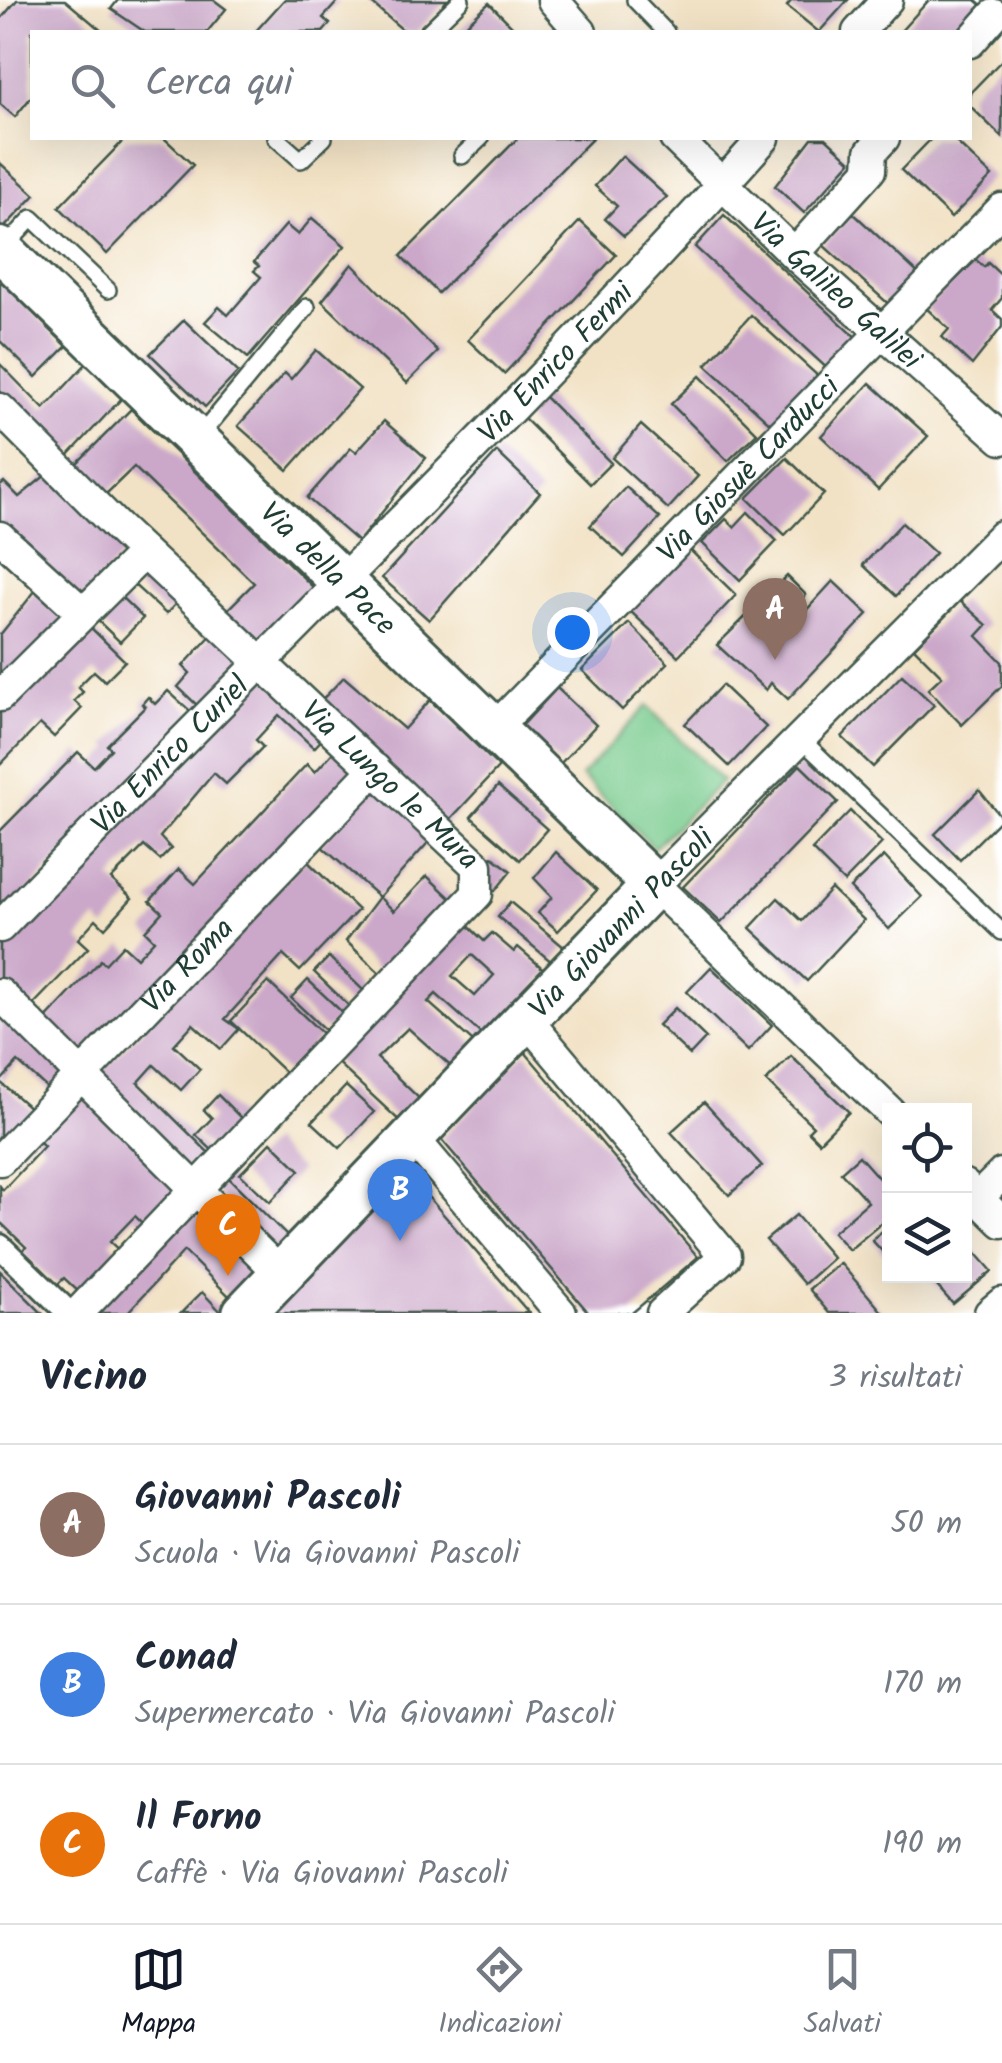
<!DOCTYPE html>
<html lang="it">
<head>
<meta charset="utf-8">
<style>
  body { margin:0; font-family:Kalam,sans-serif; background:#f2f2f3; color:#1f2937 }
  .controls { position:absolute; right:30px; bottom:30px; display:grid; overflow:hidden; border-radius:0px; box-shadow:0 10px 40px #0002 }
  .controls button { width:90px; height:90px; display:grid; place-items:center; padding:0; border:0; border-bottom:2px solid #e0e1e3; background:#fff; color:#1f2937; font:50px sans-serif }
  .you { position:absolute; left:572px; top:632px; width:35px; height:35px; margin:-25px; border:8px solid #fff; border-radius:50%; background:#1a73e8; box-shadow:0 0 0 15px #1a73e833 }
  .badge { display:grid; place-items:center; width:65px; height:65px; border-radius:50%; background:#111827; color:#fff; font-size:32px; font-weight:700 }
  .pin { position:absolute; translate:-50% -82px; filter:drop-shadow(0 2px 5px #0008) }
  .pin::after { content:''; position:absolute; top:52px; width:35px; height:30px; background:inherit; clip-path:polygon(0 0,100% 0,50% 100%) }
  .list { margin:0; padding:0; list-style:none }
  h2 { display:flex; justify-content:space-between; align-items:center; height:130px; margin:0; padding:0 40px; font-size:42px }
  h2 small { font-size:32px; font-weight:400; color:#747a83 }
  .list li { display:grid; grid-template-columns:65px 1fr auto; gap:30px; align-items:center; box-sizing:border-box; height:160px; padding:0 40px; border-top:2px solid #e0e1e3 }
  .list b { display:block; font-size:38px; white-space:nowrap }
  .list p { margin:0; font-size:32px; white-space:nowrap; color:#747a83 }
  .list em { font-size:32px; font-style:normal; color:#747a83 }
  .icon { flex:none; width:55px; height:55px; fill:none; stroke:currentColor; stroke-width:2; stroke-linecap:round; stroke-linejoin:round }
  .map { position:relative; flex:none; width:1002px; height:1313px; overflow:hidden }
  .search { position:absolute; background:#fff; box-shadow:0 10px 40px #0002; left:30px; right:30px; top:30px; height:110px; display:flex; align-items:center; gap:25px; box-sizing:border-box; padding:0 35px; border-radius:0px; color:#747a83; font-size:38px }
  .sheet { height:610px; background:#fff }
  nav { display:flex; justify-content:space-around; align-items:center; box-sizing:border-box; height:140px; border-top:2px solid #e0e1e3; background:#fff; font-size:28px; color:#747a83 }
  nav a { display:grid; justify-items:center; gap:5px }
  nav .on { color:#111827 }
  .map>svg:first-child { display:block }
  .green { fill:#78cb8d; stroke:#4c8460; stroke-width:2.5 }
  .building { fill:#cba7c9; fill-rule:evenodd }
  .lines { fill:none; stroke-linecap:round; stroke-linejoin:round }
  .service-casing { stroke:#3f564a; stroke-width:20 }
  .pedestrian-casing { stroke:#3f564a; stroke-width:28 }
  .minor-casing { stroke:#3f564a; stroke-width:35 }
  .secondary-casing { stroke:#3f564a; stroke-width:48 }
  .service { stroke:#fff; stroke-width:15 }
  .pedestrian { stroke:#fff; stroke-width:22 }
  .minor { stroke:#fff; stroke-width:30 }
  .secondary { stroke:#fff; stroke-width:42 }
  .labels { text-anchor:middle; stroke-width:8; stroke-linejoin:round; paint-order:stroke }
  .street-label { font-size:30px; fill:#1f3d34; stroke:#fff }
</style>
</head>
<body>
<div class="map">
<svg width="1002" height="1313" viewBox="0 0 1002 1313">
  <rect width="100%" height="100%" fill="#fff"/>
  <filter id="ink" filterUnits="userSpaceOnUse"><feTurbulence type="fractalNoise" baseFrequency=".01" numOctaves="2"/><feDisplacementMap in="SourceGraphic" scale="20" xChannelSelector="R" yChannelSelector="G"/><feConvolveMatrix kernelMatrix="1 2 1 2 8 2 1 2 1" color-interpolation-filters="sRGB"/></filter>
  <filter id="wash" filterUnits="userSpaceOnUse"><feTurbulence type="fractalNoise" baseFrequency=".0048" numOctaves="4" result="noise"/><feDisplacementMap in="SourceGraphic" scale="40" xChannelSelector="R" yChannelSelector="G"/><feGaussianBlur stdDeviation="2.25" result="paint"/><feColorMatrix in="noise" values="0 0 0 0 0 0 0 0 0 0 0 0 0 0 0 0 0 1.4 0 .05"/><feComposite in="paint" operator="in"/></filter>
  <g filter="url(#wash)">
    <rect width="100%" height="100%" fill="#f2e2c5"/>
    <polygon class="green" points="647,706 722,781 654,848 581,776"/>
    <g id="blocks">
      <g class="building">
        <polygon points="17,0 65,0 103,32 32,32 32,96 15,117 0,104 0,20"/>
        <polygon points="118,0 214,0 226,9 207,32 145,32 111,9"/>
        <polygon points="284,0 339,0 323,18 330,24 323,32 255,32"/>
        <polygon points="368,0 448,0 416,32 405,32"/>
        <polygon points="792,0 848,0 819,32 787,6"/>
        <polygon points="929,0 976,0 985,8 964,32 900,32"/>
        <polygon points="489,3 518,32 458,32"/>
        <polygon points="1002,60 1002,137 970,106 970,93"/>
        <polygon points="126,138 164,138 193,165 107,254 59,207"/>
        <polygon points="518,138 593,138 438,293 401,256"/>
        <polygon points="812,138 826,138 851,161 804,213 775,186"/>
        <polygon points="932,138 952,138 992,176 951,218 901,170"/>
        <polygon points="622,156 667,197 624,236 605,219 617,206 595,186"/>
        <polygon points="0,163 35,195 0,232"/>
        <polygon points="853,213 922,277 893,308 823,245"/>
        <polygon points="724,215 860,341 831,372 695,247"/>
        <polygon points="312,218 345,246 248,358 205,322 219,307 228,315 261,277 254,271 259,266 254,262 286,225 298,235"/>
        <polygon points="580,221 616,255 504,374 468,340"/>
        <polygon points="976,260 984,267 988,263 1002,276 1002,298 992,310 1002,319 1002,327 972,365 942,337 949,329 926,308"/>
        <polygon points="352,264 438,352 407,383 322,301"/>
        <polygon points="0,280 67,346 36,377 0,341"/>
        <polygon points="751,315 819,377 774,427 706,365"/>
        <polygon points="184,320 238,372 205,407 150,354"/>
        <polygon points="316,350 360,389 288,470 238,426 285,373 291,379"/>
        <polygon points="0,364 44,409 86,364 122,398 65,459 0,392"/>
        <polygon points="700,376 757,433 728,461 671,404"/>
        <polygon points="870,383 928,436 878,490 821,436"/>
        <polygon points="543,395 611,463 590,484 522,416"/>
        <polygon points="131,409 317,591 258,651 222,615 254,583 134,467 103,497 73,467"/>
        <polygon points="384,421 426,458 358,542 307,498 351,448 356,452"/>
        <polygon points="641,425 698,476 668,509 612,458"/>
        <polygon points="497,452 540,493 429,620 382,578"/>
        <polygon points="787,458 824,494 785,535 747,498"/>
        <polygon points="52,470 131,546 82,600 0,523 0,485 4,482 19,497"/>
        <polygon points="626,487 660,518 624,557 590,526"/>
        <polygon points="748,512 777,541 740,580 702,543 726,519 734,527"/>
        <polygon points="902,523 935,553 896,596 863,565"/>
        <polygon points="689,549 736,595 678,656 630,611"/>
        <polygon points="147,565 181,598 166,614 131,582"/>
        <polygon points="787,576 806,595 783,620 791,627 833,581 868,614 788,699 771,683 766,690 717,645"/>
        <polygon points="43,581 74,612 0,686 0,635"/>
        <polygon points="118,594 143,618 120,642 95,618"/>
        <polygon points="960,601 987,625 977,636 1002,662 1002,686 962,725 928,689 942,676 914,648"/>
        <polygon points="84,621 125,661 105,681 94,671 78,687 83,692 74,701 82,708 54,737 40,724 0,765 0,708"/>
        <polygon points="629,623 668,663 622,710 582,670"/>
        <polygon points="217,629 251,660 203,711 178,687 190,673 183,666"/>
        <polygon points="258,669 326,735 314,748 279,715 256,740 263,747 226,784 214,773 160,837 171,849 160,860 144,846 111,879 132,898 105,928 96,919 78,939 88,948 28,1010 0,982 0,935"/>
        <polygon points="902,675 934,705 873,767 842,737"/>
        <polygon points="344,677 404,729 430,700 499,767 444,826 316,706"/>
        <polygon points="722,685 766,727 729,766 685,724"/>
        <polygon points="557,688 596,725 560,764 521,727"/>
        <polygon points="168,691 197,717 0,920 0,831 78,752 94,767 111,749 107,745 145,707 142,704 148,697 155,704"/>
        <polygon points="338,747 362,770 84,1065 41,1024 101,960 105,964 123,945 137,958 154,940 145,931 162,912 150,901 179,869 195,884 307,764 315,772"/>
        <polygon points="800,765 838,802 721,923 683,887"/>
        <polygon points="375,784 434,836 379,897 320,845"/>
        <polygon points="498,786 547,829 520,860 471,817"/>
        <polygon points="979,790 1002,818 960,860 935,834"/>
        <polygon points="850,811 882,843 844,882 812,850"/>
        <polygon points="556,852 597,890 558,931 538,913 552,897 534,878"/>
        <polygon points="884,856 922,897 889,929 850,888"/>
        <polygon points="493,857 511,871 495,891 484,882 486,865"/>
        <polygon points="305,859 358,910 300,971 283,955 225,1019 239,1029 221,1049 193,1024 174,1045 200,1069 181,1090 154,1065 138,1083 213,1157 192,1178 93,1081"/>
        <polygon points="427,876 458,905 385,978 346,941 379,897 394,911"/>
        <polygon points="831,889 864,920 807,981 750,928 778,898 802,921"/>
        <polygon points="510,902 565,948 553,963 498,917"/>
        <path d="M 460,918 L 484,941 L 492,933 L 514,952 L 518,947 L 548,973 L 489,1041 L 436,994 L 428,1002 L 479,1047 L 457,1072 L 408,1028 L 377,1058 L 425,1104 L 405,1126 L 331,1057 ZM 472,955 L 494,975 L 475,996 L 452,976 Z"/>
        <polygon points="329,957 364,991 349,1006 314,972"/>
        <polygon points="711,967 772,1025 748,1051 687,992"/>
        <polygon points="308,980 343,1013 326,1031 291,998"/>
        <polygon points="268,982 323,1034 286,1073 231,1021"/>
        <path d="M 0,994 L 182,1187 L 145,1226 L 135,1216 L 110,1242 L 122,1253 L 82,1295 L 64,1278 L 57,1285 L 22,1252 L 26,1247 L 0,1222 L 0,1186 L 3,1190 L 44,1146 L 34,1136 L 0,1171 ZM 18,1062 L 65,1104 L 47,1123 L 0,1082 Z"/>
        <polygon points="675,1008 706,1038 690,1055 658,1025"/>
        <polygon points="525,1052 698,1257 632,1313 589,1313 441,1139"/>
        <polygon points="791,1056 849,1112 819,1142 808,1131 813,1126 766,1081"/>
        <polygon points="346,1086 374,1112 340,1148 312,1122"/>
        <polygon points="218,1095 244,1121 214,1152 196,1135 212,1118 204,1110"/>
        <polygon points="704,1102 762,1166 729,1195 671,1132"/>
        <polygon points="271,1142 300,1170 270,1202 240,1174"/>
        <polygon points="859,1156 890,1191 890,1216 849,1250 833,1232 868,1202 841,1172"/>
        <polygon points="404,1169 529,1313 266,1313"/>
        <polygon points="223,1172 294,1243 281,1257 210,1186"/>
        <polygon points="193,1206 264,1274 237,1304 184,1251 127,1313 94,1313"/>
        <polygon points="796,1215 833,1258 804,1284 766,1240"/>
        <polygon points="890,1224 890,1260 872,1240"/>
        <polygon points="964,1239 992,1271 953,1304 928,1276 964,1276"/>
        <polygon points="840,1263 867,1294 883,1313 829,1313 809,1289"/>
        <polygon points="0,1271 42,1313 0,1313"/>
        <polygon points="202,1292 222,1313 181,1313"/>
      </g>
    </g>
  </g>
  <g filter="url(#ink)">
    <use href="#blocks" fill-opacity="0" stroke="#3f564a" stroke-width="2.5"/>
    <g class="lines">
      <defs>
        <g id="service">
          <polyline points="635,0 666,32"/>
          <polyline points="428,32 461,0"/>
          <polyline points="276,138 301,160 324,138"/>
          <polyline points="462,156 481,138"/>
          <polyline points="4,248 32,218 108,290"/>
          <polyline points="199,437 307,307"/>
          <polyline points="802,740 1002,932"/>
        </g>
        <polyline id="pedestrian" points="0,1246 69,1313"/>
        <g id="minor">
          <polyline points="553,0 581,32"/>
          <polyline points="858,32 887,0"/>
          <polyline points="970,42 994,15"/>
          <path id="s1" d="M 675,138 L 794,254 L 1002,439"/>
          <polyline points="794,254 870,170 871,152 884,138"/>
          <path id="s2" d="M 0,409 L 119,529 L 477,866 L 477,894 L 78,1313"/>
          <polyline points="0,537 81,611"/>
          <polyline points="0,696 144,553"/>
          <path id="s3" d="M 495,728 L 1002,209"/>
          <path id="s4" d="M 0,927 C 255,664 520,411 764,138"/>
          <polyline points="0,994 281,1274"/>
          <polyline points="527,1020 725,1256 662,1313"/>
          <polyline points="890,1112 654,885 1002,536"/>
          <polyline points="413,1138 561,1313"/>
          <path id="s5" d="M 0,1160 L 375,769"/>
          <polyline points="964,1185 1002,1222"/>
          <polyline points="978,1198 1002,1174"/>
          <polyline points="990,1313 1002,1303"/>
        </g>
        <g id="secondary">
          <path id="s6" d="M 0,249 L 654,885 L 244,1313"/>
        </g>
      </defs>
      <use href="#service" class="service-casing"/>
      <use href="#pedestrian" class="pedestrian-casing"/>
      <use href="#minor" class="minor-casing"/>
      <use href="#secondary" class="secondary-casing"/>
      <use href="#service" class="service"/>
      <use href="#pedestrian" class="pedestrian"/>
      <use href="#minor" class="minor"/>
      <use href="#secondary" class="secondary"/>
    </g>
  </g>
  <g class="labels">
    <g class="street-label">
      <text dy="10" stroke="none"><textPath href="#s1" startOffset="222">Via Galileo Galilei</textPath></text>
      <text dy="10" stroke="none"><textPath href="#s4" startOffset="792">Via Enrico Fermi</textPath></text>
      <text dy="10" stroke="none"><textPath href="#s3" startOffset="362">Via Giosuè Carducci</textPath></text>
      <text dy="10" stroke="none"><textPath href="#s6" startOffset="458">Via della Pace</textPath></text>
      <text dy="10" stroke="none"><textPath href="#s4" startOffset="242">Via Enrico Curiel</textPath></text>
      <text dy="10" stroke="none"><textPath href="#s2" startOffset="542">Via Lungo le Mura</textPath></text>
      <text transform="translate(621 923) rotate(-46)" y="10">Via Giovanni Pascoli</text>
      <text dy="10" stroke="none"><textPath href="#s5" startOffset="270">Via Roma</textPath></text>
    </g>
  </g>
</svg>
<div class="controls">
<button><svg class="icon" aria-label="locate" viewBox="0 0 24 24"><circle cx="12" cy="12" r="6"/><path d="M12 2v4M12 18v4M2 12h4M18 12h4"/></svg></button>
<button><svg class="icon" aria-label="layers" viewBox="0 0 24 24"><path d="M12 4l9 5-9 5-9-5zM3 14l9 5 9-5"/></svg></button>
</div>
<div class="you"></div>
<div class="pin badge" style="left:775px;top:660px;background:#8d6e63">A</div>
<div class="pin badge" style="left:400px;top:1241px;background:#3f7fe0">B</div>
<div class="pin badge" style="left:228px;top:1276px;background:#e8710a">C</div>
<div class="search"><svg class="icon" aria-label="search" viewBox="0 0 24 24"><circle cx="10" cy="10" r="6"/><path d="M15 15l6 6"/></svg>Cerca qui</div>
</div>
<section class="sheet">
<h2>Vicino<small>3 risultati</small></h2>
<ul class="list">
<li><span class="badge" style="background:#8d6e63">A</span><div><b>Giovanni Pascoli</b><p>Scuola · Via Giovanni Pascoli</p></div><em>50 m</em></li>
<li><span class="badge" style="background:#3f7fe0">B</span><div><b>Conad</b><p>Supermercato · Via Giovanni Pascoli</p></div><em>170 m</em></li>
<li><span class="badge" style="background:#e8710a">C</span><div><b>Il Forno</b><p>Caffè · Via Giovanni Pascoli</p></div><em>190 m</em></li>
</ul>
</section>
<nav>
<a class="on"><svg class="icon" aria-label="map" viewBox="0 0 24 24"><path d="M3 6l6-2 6 2 6-2v14l-6 2-6-2-6 2zM9 4v14M15 6v14"/></svg>Mappa</a>
<a><svg class="icon" aria-label="directions" viewBox="0 0 24 24"><path d="M12 3l9 9-9 9-9-9zM9 14v-3h6M13 9l2 2-2 2"/></svg>Indicazioni</a>
<a><svg class="icon" aria-label="saved" viewBox="0 0 24 24"><path d="M7 4h10v16l-5-4-5 4z"/></svg>Salvati</a>
</nav>
</body>
</html>
